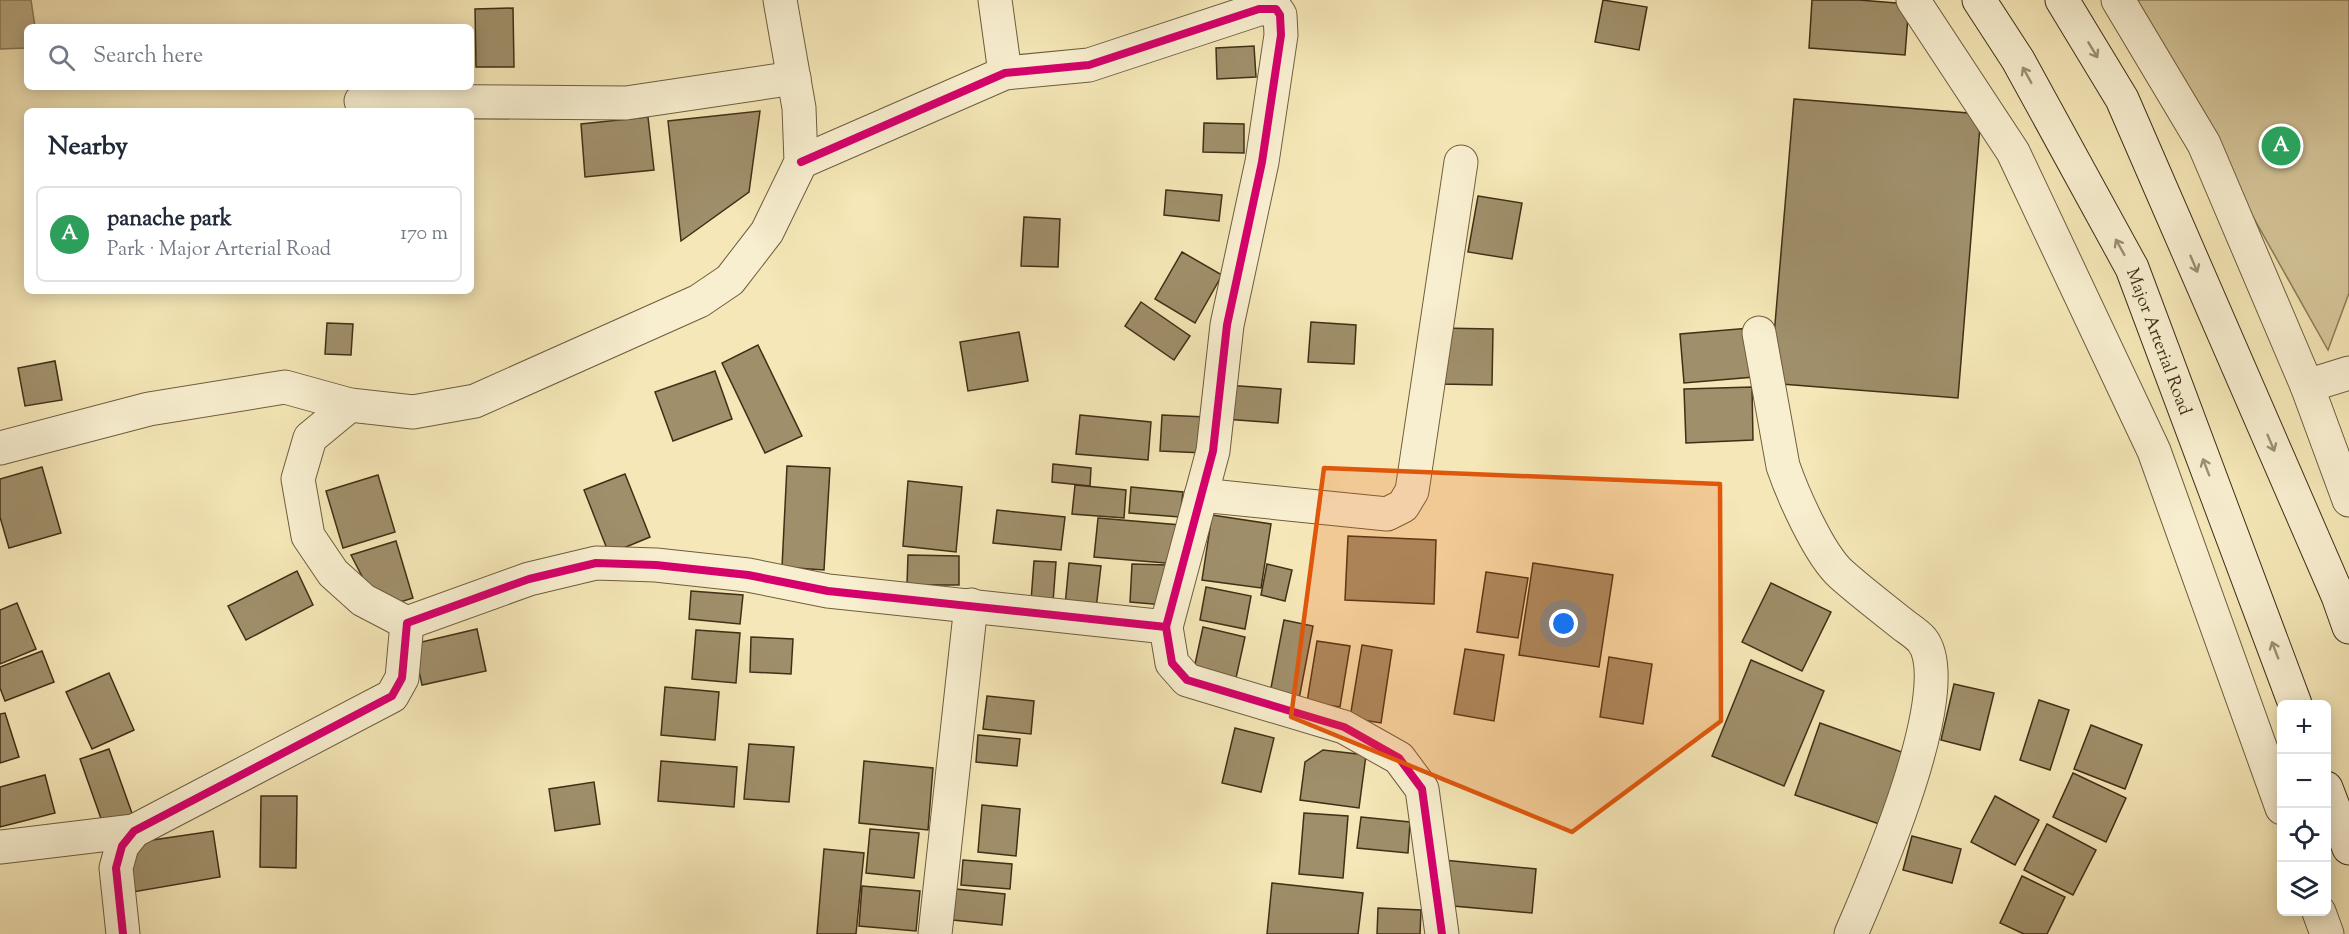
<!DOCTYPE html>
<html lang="en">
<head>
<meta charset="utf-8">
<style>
  body { margin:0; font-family:"Sorts Mill Goudy",serif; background:#f2f2f3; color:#1f2937 }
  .controls { position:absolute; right:18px; bottom:18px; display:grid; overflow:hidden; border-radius:9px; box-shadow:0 3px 15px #0003 }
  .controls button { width:54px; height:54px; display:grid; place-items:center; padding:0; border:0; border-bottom:2px solid #e0e1e3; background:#fff; color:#1f2937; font:30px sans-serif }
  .you { position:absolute; left:1564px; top:624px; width:21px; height:21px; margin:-15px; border:4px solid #fff; border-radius:50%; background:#1a73e8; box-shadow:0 0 0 9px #1a73e833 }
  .badge { display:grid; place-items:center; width:39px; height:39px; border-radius:50%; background:#8f2418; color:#fff; font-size:20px; font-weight:700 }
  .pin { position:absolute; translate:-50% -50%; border:3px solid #fff; box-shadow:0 2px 6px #0006 }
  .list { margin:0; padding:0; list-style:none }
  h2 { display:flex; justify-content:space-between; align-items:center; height:78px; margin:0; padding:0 24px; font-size:26px }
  h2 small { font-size:20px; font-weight:400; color:#747a83 }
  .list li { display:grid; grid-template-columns:39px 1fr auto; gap:18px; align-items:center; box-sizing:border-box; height:96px; margin:0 12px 12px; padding:0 12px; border:2px solid #e0e1e3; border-radius:9px }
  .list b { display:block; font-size:22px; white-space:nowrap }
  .list p { margin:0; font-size:20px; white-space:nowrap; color:#747a83 }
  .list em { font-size:20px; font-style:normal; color:#747a83 }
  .icon { flex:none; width:33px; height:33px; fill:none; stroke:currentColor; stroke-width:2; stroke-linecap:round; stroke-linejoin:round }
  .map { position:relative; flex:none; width:2349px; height:934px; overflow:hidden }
  .search { position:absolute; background:#fff; box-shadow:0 3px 15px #0003; left:24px; top:24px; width:450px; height:66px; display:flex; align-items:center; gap:15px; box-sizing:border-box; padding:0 21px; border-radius:9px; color:#747a83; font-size:22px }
  .panel { position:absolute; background:#fff; box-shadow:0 3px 15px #0003; left:24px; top:108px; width:450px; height:186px; border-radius:9px }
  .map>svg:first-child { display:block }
  .green { fill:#d6c89c; stroke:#8c7c59; stroke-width:1.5 }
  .water { fill:#b8a880; stroke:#887856; stroke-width:1.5 }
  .building { fill:#9f8f6a; stroke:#412f16; stroke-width:1.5 }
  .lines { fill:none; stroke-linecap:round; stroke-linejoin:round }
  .street-casing { stroke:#6e5d3e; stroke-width:35 }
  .secondary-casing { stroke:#412f16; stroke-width:35 }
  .street { stroke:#f8efd0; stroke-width:33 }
  .secondary { stroke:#f8efd0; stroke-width:33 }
  .cycleway-casing { stroke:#f8efd0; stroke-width:11 }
  .cycleway { stroke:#d6006c; stroke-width:8 }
  .oneway { stroke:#9c8f73 }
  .marked { fill:#e0570c; fill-opacity:0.2; stroke:#e0570c; stroke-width:4.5; stroke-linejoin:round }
  .labels { text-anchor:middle; stroke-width:6; stroke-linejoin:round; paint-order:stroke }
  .street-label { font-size:18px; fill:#412f16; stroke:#f8efd0 }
</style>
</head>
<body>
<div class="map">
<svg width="2349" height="934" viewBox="0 0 2349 934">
  <rect width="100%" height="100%" fill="#f5e7b7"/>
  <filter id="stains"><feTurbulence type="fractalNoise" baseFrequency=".00333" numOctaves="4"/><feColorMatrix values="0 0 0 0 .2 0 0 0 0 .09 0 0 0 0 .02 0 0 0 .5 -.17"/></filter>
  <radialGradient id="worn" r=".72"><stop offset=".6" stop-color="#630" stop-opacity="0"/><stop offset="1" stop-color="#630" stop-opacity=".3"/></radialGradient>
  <polygon class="green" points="2131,0 2349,0 2349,293 2328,350"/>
  <polygon class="water" points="0,0 31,0 35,27 27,27 26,48 0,49"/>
  <g class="building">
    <polygon points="1603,0 1647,7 1639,50 1595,42"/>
    <polygon points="1812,0 1859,0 1909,4 1905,55 1809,48"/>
    <polygon points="513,8 514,67 476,67 475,9"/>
    <polygon points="1254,46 1256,77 1217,79 1216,48"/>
    <polygon points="1794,99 1981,114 1958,398 1770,383"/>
    <polygon points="760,111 749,192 681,241 668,121"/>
    <polygon points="648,117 654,170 585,177 581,124"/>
    <polygon points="1204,123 1244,124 1244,153 1203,152"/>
    <polygon points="1166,190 1222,195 1219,221 1164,215"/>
    <polygon points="1478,196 1522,203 1512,259 1468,252"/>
    <polygon points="1024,217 1060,219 1058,267 1021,266"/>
    <polygon points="1182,252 1222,275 1195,323 1155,299"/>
    <polygon points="1141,302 1190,336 1174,360 1125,326"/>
    <polygon points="1311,322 1356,325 1354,364 1308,362"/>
    <polygon points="327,323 353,324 351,355 325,354"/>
    <polygon points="1440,328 1493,329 1492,385 1439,384"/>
    <polygon points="1750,328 1754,377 1684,383 1680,334"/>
    <polygon points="1019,332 1028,381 968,391 960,342"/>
    <polygon points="758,345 802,436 765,453 722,363"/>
    <polygon points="55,361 62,400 25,406 18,368"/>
    <polygon points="715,371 732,419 673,441 655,392"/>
    <polygon points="1226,385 1281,389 1278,423 1224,419"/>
    <polygon points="1752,387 1753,440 1686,443 1684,389"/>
    <polygon points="1080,415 1151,422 1148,460 1076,454"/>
    <polygon points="1162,415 1206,417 1204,453 1160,451"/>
    <polygon points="1053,464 1091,468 1090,486 1052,482"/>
    <polygon points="787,466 830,468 824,570 782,567"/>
    <polygon points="42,467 61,533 9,548 0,517 0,479"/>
    <polygon points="625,474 650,537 609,554 584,490"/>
    <polygon points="378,475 395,532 343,548 326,491"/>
    <polygon points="908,481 962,487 956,552 903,546"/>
    <polygon points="1075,485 1126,490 1124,518 1072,514"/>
    <polygon points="1131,487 1183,492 1180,517 1129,513"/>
    <polygon points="997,510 1065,517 1061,550 993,543"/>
    <polygon points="1212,515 1271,524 1261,588 1202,580"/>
    <polygon points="1098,518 1181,525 1177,564 1094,557"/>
    <polygon points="1348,536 1436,540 1434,604 1345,600"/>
    <polygon points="396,541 413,598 397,603 366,584 351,555"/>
    <polygon points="908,555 959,556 959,585 907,585"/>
    <polygon points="1034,561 1056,562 1053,602 1031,601"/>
    <polygon points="1069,563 1101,566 1096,609 1065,606"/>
    <polygon points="1533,563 1613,575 1599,667 1519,655"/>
    <polygon points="1132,564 1167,565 1164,605 1130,602"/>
    <polygon points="1267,564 1292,570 1285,601 1261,595"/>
    <polygon points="297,571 313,605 246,640 228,606"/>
    <polygon points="1486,572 1528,578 1518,638 1477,632"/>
    <polygon points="1771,583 1831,612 1802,671 1742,642"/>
    <polygon points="1206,587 1251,596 1245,629 1200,620"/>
    <polygon points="691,591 743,595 740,624 689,619"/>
    <polygon points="17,603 36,649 0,664 0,610"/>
    <polygon points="1284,620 1313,626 1299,699 1270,693"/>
    <polygon points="1203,627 1245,637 1236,678 1194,669"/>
    <polygon points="477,629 486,671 422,685 413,644"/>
    <polygon points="696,630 740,633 736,683 692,679"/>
    <polygon points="751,637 793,639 791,674 750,672"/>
    <polygon points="1317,641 1350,646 1340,707 1307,702"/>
    <polygon points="1362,645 1392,650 1381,723 1350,718"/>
    <polygon points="1465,649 1504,655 1494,721 1454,714"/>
    <polygon points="42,651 54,682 5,701 0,688 0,667"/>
    <polygon points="1609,657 1652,664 1643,724 1600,717"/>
    <polygon points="1751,660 1824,691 1784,786 1712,756"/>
    <polygon points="109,673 134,730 92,749 66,692"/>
    <polygon points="1954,684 1994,693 1980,750 1941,740"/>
    <polygon points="665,687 719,692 715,740 661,735"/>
    <polygon points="987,696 1034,701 1031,734 983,729"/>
    <polygon points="2039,700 2069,710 2050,770 2020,760"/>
    <polygon points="5,713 19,757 0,763 0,714"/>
    <polygon points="1820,723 1910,755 1885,826 1795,795"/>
    <polygon points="2091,725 2142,745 2125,789 2074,769"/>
    <polygon points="1235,728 1274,738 1261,792 1222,783"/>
    <polygon points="978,735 1020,739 1017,766 976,762"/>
    <polygon points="749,744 794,747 789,802 744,799"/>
    <polygon points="109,749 133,816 104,827 80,759"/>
    <polygon points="1323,750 1366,755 1359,808 1300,800 1305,762"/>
    <polygon points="661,761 737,767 734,807 658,801"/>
    <polygon points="864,761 933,768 928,830 859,823"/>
    <polygon points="2073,773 2126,798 2106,842 2053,817"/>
    <polygon points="45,775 55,813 0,827 0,787"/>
    <polygon points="594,782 600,824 555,831 549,789"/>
    <polygon points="261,796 297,796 296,868 260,867"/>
    <polygon points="1995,796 2039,820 2015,865 1971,842"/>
    <polygon points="982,805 1020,809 1016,856 978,852"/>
    <polygon points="1304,813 1348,816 1343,878 1299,874"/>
    <polygon points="1361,817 1410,822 1408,853 1357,848"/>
    <polygon points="2047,824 2096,850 2073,895 2024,870"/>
    <polygon points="870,829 919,833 914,878 866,873"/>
    <polygon points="213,831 220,877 133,892 126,844"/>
    <polygon points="1912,836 1961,849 1952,883 1903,870"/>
    <polygon points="824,849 864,853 856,934 817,934"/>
    <polygon points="963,860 1012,864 1010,889 961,885"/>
    <polygon points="1443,860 1536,869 1532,913 1453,906"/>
    <polygon points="2022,876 2065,897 2047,934 2024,934 2000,923"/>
    <polygon points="1272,883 1363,893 1358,934 1267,934"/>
    <polygon points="862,886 920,891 916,931 859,926"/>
    <polygon points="956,889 1005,894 1002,925 953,920"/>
    <polygon points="1378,908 1421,910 1420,934 1377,934"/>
  </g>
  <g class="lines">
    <defs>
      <g id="street">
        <polyline points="995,0 1005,73"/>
        <polyline points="1913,0 2013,152 2154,451 2282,808"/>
        <polyline points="2118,0 2204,144 2307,386 2349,500"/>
        <polyline points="361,101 626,103 794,78"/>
        <polyline points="801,162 1005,73 1089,65 1259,9 1276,9 1280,15 1281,35 1262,162 1227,325 1213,451 1166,627"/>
        <path d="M 1759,333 L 1783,466 C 1793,495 1819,554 1841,574 C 1860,591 1881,607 1901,623 C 1907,628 1917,634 1922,640 C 1959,687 1874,881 1851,934"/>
        <polyline points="2307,386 2349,373"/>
        <polyline points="350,405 310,438 298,479 308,536 333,573 363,600 407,623"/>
        <polyline points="0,448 149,409 285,387 350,405 413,412 475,401 699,301 730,280 767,232 801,162 799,108 780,0"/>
        <polyline points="1201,495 1387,514 1403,506 1412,491 1461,162"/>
        <polyline points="0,847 134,831"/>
        <polyline points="2319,912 2327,934"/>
        <polyline points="123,934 116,868 122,846 134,831 392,696 402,678 407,623 529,579 596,563 656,565 748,575 828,591 1166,627 1172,663 1187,680 1344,727 1399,758 1422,789 1442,934"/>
        <polyline points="935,934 971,605"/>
      </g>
      <g id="secondary">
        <path id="s1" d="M 1979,0 L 2018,60 L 2132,268 L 2295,704"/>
        <polyline points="2062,0 2122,99 2338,596 2349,627"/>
        <polyline points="2326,788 2349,848"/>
      </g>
    </defs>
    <use href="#street" class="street-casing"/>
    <use href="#secondary" class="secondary-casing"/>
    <use href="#street" class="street"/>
    <use href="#secondary" class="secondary"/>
    <defs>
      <g id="cycleway">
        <polyline points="801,162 1005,73 1089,65 1259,9 1276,9 1280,15 1281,35 1262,162 1227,325 1213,451 1166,627"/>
        <polyline points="123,934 116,868 122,846 134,831 392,696 402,678 407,623 529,579 596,563 656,565 748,575 828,591 1166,627 1172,663 1187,680 1344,727 1399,758 1422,789 1442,934"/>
      </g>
    </defs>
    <use href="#cycleway" class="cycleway-casing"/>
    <use href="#cycleway" class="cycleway"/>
  </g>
  <defs><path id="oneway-shaft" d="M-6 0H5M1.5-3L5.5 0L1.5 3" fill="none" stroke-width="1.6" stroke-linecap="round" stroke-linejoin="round" transform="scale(1.5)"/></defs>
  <g class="oneway">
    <use href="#oneway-shaft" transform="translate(2093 50) rotate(59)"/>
    <use href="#oneway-shaft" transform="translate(2027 75) rotate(-119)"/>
    <use href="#oneway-shaft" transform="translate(2120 247) rotate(-119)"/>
    <use href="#oneway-shaft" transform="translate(2194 264) rotate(67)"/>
    <use href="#oneway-shaft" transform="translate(2271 443) rotate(67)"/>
    <use href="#oneway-shaft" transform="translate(2206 467) rotate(-111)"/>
    <use href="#oneway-shaft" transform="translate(2275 650) rotate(-111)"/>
  </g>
  <path class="marked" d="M 1324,468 L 1720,484 L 1721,721 L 1572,832 L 1291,717 Z"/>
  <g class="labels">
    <g class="street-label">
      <text dy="6" stroke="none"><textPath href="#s1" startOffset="387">Major Arterial Road</textPath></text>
    </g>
  </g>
  <rect width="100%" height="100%" filter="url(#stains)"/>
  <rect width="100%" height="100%" fill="url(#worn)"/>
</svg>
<div class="controls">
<button>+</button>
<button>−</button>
<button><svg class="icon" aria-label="locate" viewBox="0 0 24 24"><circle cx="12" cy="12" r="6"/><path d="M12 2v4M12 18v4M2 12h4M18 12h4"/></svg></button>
<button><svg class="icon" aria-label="layers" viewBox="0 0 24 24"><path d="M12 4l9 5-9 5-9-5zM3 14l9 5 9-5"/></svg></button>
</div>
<div class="you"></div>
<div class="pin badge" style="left:2281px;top:146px;background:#2e9e5b">A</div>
<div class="search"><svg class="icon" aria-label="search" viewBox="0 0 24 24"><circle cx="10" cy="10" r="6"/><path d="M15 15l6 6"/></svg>Search here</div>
<section class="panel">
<h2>Nearby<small></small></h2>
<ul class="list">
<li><span class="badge" style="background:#2e9e5b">A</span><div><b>panache park</b><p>Park · Major Arterial Road</p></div><em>170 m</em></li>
</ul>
</section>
</div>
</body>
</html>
